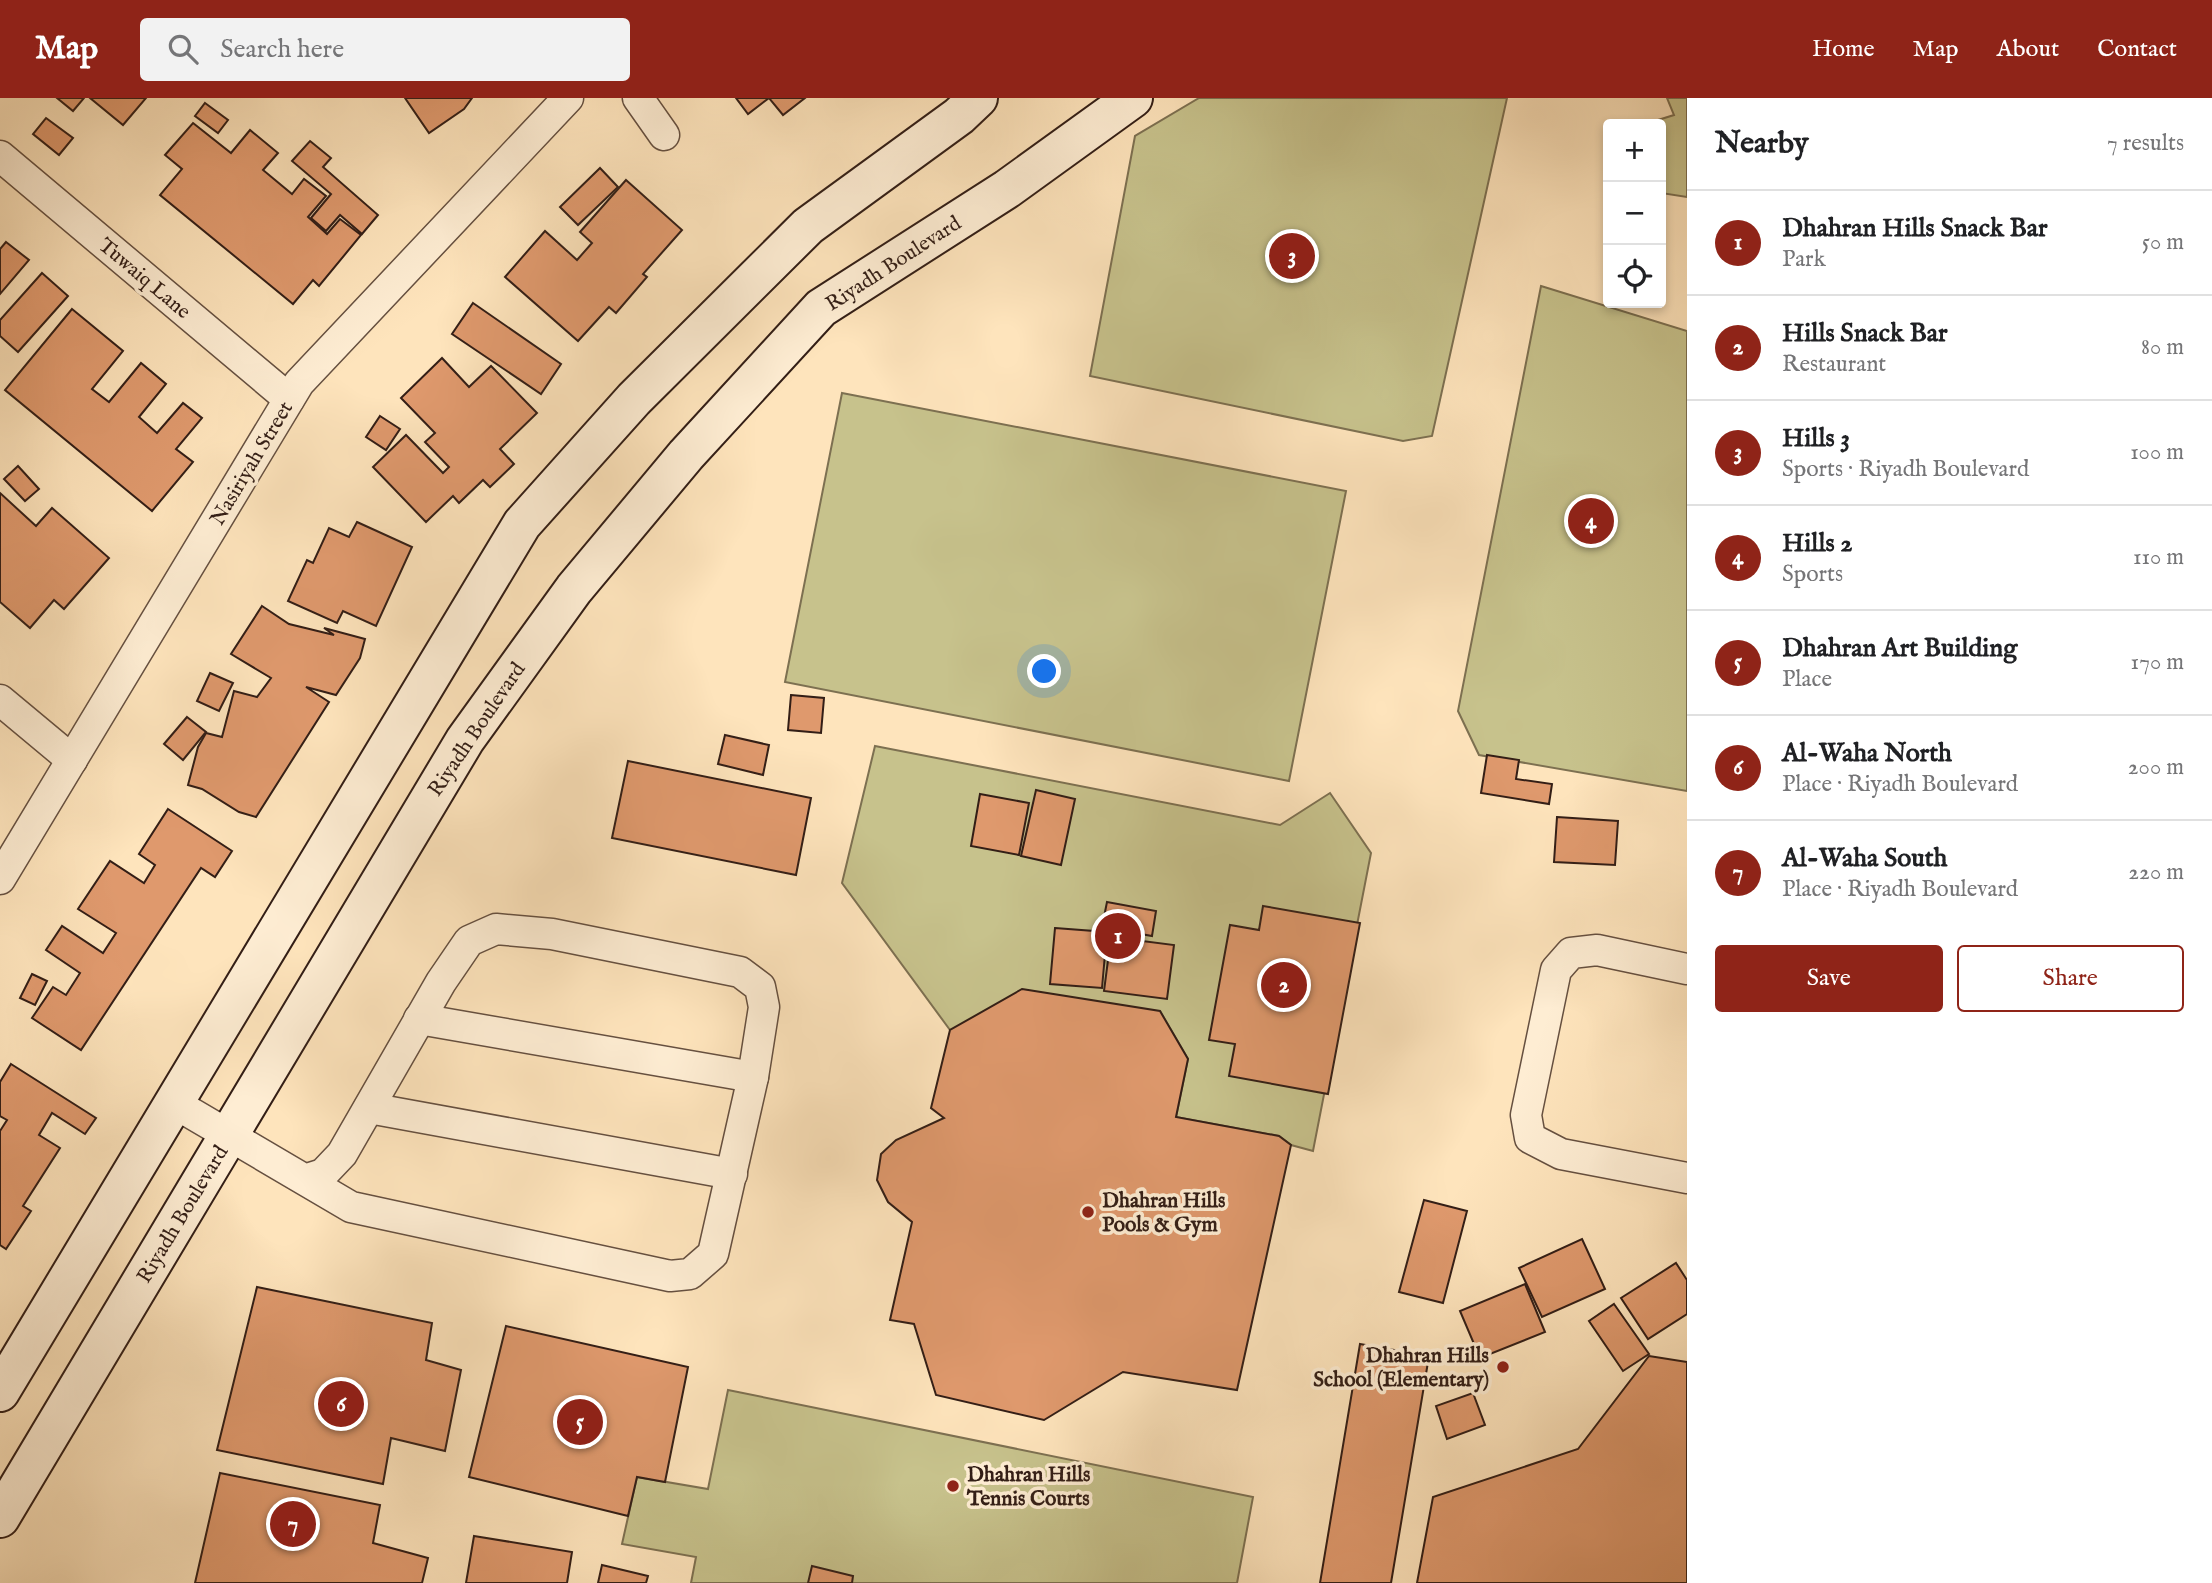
<!DOCTYPE html>
<html lang="en">
<head>
<meta charset="utf-8">
<style>
  body { margin:0; font-family:"IM FELL English",serif; background:#f2f2f2; color:#202124 }
  .controls { position:absolute; right:21px; top:21px; display:grid; overflow:hidden; border-radius:7px; box-shadow:0 4px 10px #0003 }
  .controls button { width:63px; height:63px; display:grid; place-items:center; padding:0; border:0; border-bottom:2px solid #e0e0e0; background:#fff; color:#202124; font:35px sans-serif }
  .you { position:absolute; left:1045px; top:574px; width:24px; height:24px; margin:-18px; border:5px solid #fff; border-radius:50%; background:#1a73e8; box-shadow:0 0 0 10px #1a73e833 }
  .badge { display:grid; place-items:center; width:46px; height:46px; border-radius:50%; background:#8f2418; color:#fff; font-size:23px; font-weight:700 }
  .pin { position:absolute; translate:-50% -50%; border:4px solid #fff; box-shadow:0 2px 7px #0006 }
  .list { margin:0; padding:0; list-style:none }
  h2 { display:flex; justify-content:space-between; align-items:center; height:91px; margin:0; padding:0 28px; font-size:30px }
  h2 small { font-size:23px; font-weight:400; color:#757577 }
  .list li { display:grid; grid-template-columns:46px 1fr auto; gap:21px; align-items:center; box-sizing:border-box; height:105px; padding:0 28px; border-top:2px solid #e0e0e0 }
  .list b { display:block; font-size:26px; white-space:nowrap }
  .list p { margin:0; font-size:23px; white-space:nowrap; color:#757577 }
  .list em { font-size:23px; font-style:normal; color:#757577 }
  .actions { display:flex; gap:14px; padding:21px 28px }
  .actions a { flex:1; padding:16px 0; border:2px solid #8f2418; border-radius:7px; text-align:center; font-size:24px; color:#8f2418 }
  .actions .main { background:#8f2418; color:#fff }
  .icon { flex:none; width:38px; height:38px; fill:none; stroke:currentColor; stroke-width:2; stroke-linecap:round; stroke-linejoin:round }
  .map { position:relative; flex:none; width:1687px; height:1485px; overflow:hidden }
  header { display:flex; align-items:center; gap:42px; box-sizing:border-box; height:98px; padding:0 35px; background:#8f2418; color:#fff }
  header strong { font-size:33px }
  nav { display:flex; gap:38px; margin-inline-start:auto; font-size:24px }
  .search { width:490px; height:63px; background:#f2f2f2; display:flex; align-items:center; gap:18px; box-sizing:border-box; padding:0 24px; border-radius:7px; color:#757577; font-size:26px }
  main { display:flex }
  aside { flex:1; background:#fff }
  .map>svg:first-child { display:block }
  .green { fill:#c7c28c; stroke:#7d7051; stroke-width:2 }
  .building { fill:#df996d; stroke:#331e16; stroke-width:2 }
  .lines { fill:none; stroke-linecap:round; stroke-linejoin:round }
  .minor-casing { stroke:#665040; stroke-width:33 }
  .secondary-casing { stroke:#331e16; stroke-width:42 }
  .minor { stroke:#feedd3; stroke-width:30 }
  .secondary { stroke:#feedd3; stroke-width:38 }
  .poi-dot { fill:#8f2418; stroke:#feedd3; stroke-width:2.5 }
  .labels { text-anchor:middle; stroke-width:7; stroke-linejoin:round; paint-order:stroke }
  .street-label { font-size:21px; fill:#331e16; stroke:#feedd3 }
  .poi-label { font-size:21px; font-weight:bold; fill:#331e16; stroke:#feedd3; text-anchor:start }
</style>
</head>
<body>
<header>
<strong>Map</strong>
<div class="search"><svg class="icon" aria-label="search" viewBox="0 0 24 24"><circle cx="10" cy="10" r="6"/><path d="M15 15l6 6"/></svg>Search here</div>
<nav><a>Home</a><a>Map</a><a>About</a><a>Contact</a></nav>
</header>
<main>
<div class="map">
<svg width="1687" height="1485" viewBox="0 0 1687 1485">
  <rect width="100%" height="100%" fill="#fee4bc"/>
  <filter id="stains"><feTurbulence type="fractalNoise" baseFrequency=".00286" numOctaves="4"/><feColorMatrix values="0 0 0 0 .2 0 0 0 0 .09 0 0 0 0 .02 0 0 0 .5 -.17"/></filter>
  <radialGradient id="worn" r=".72"><stop offset=".6" stop-color="#630" stop-opacity="0"/><stop offset="1" stop-color="#630" stop-opacity=".3"/></radialGradient>
  <g class="green">
    <polygon points="1199,0 1507,0 1432,338 1403,343 1090,278 1135,38"/>
    <polygon points="1667,0 1687,0 1687,99 1661,95 1661,26 1645,26 1674,17"/>
    <polygon points="1541,188 1687,233 1687,693 1479,657 1458,613"/>
    <polygon points="842,295 1346,393 1289,683 785,584"/>
    <polygon points="875,648 1280,727 1330,695 1371,755 1313,1053 1291,1047 1279,1038 1176,1019 1188,961 1160,913 950,932 842,785"/>
    <polygon points="728,1292 1253,1399 1237,1485 691,1485 696,1459 622,1446 637,1379 708,1391"/>
  </g>
  <g class="building">
    <polygon points="57,0 84,0 73,13"/>
    <polygon points="90,0 146,0 123,27"/>
    <polygon points="405,0 472,0 464,11 429,35"/>
    <polygon points="736,0 769,0 748,16"/>
    <polygon points="769,0 805,0 783,17"/>
    <polygon points="205,5 228,22 218,35 195,18"/>
    <polygon points="46,20 73,40 59,57 33,36"/>
    <polygon points="193,25 231,55 250,32 278,55 263,72 292,96 304,81 326,98 308,119 327,136 340,121 361,137 319,188 313,182 293,206 160,97 182,71 165,57"/>
    <polygon points="310,43 331,60 323,69 378,117 362,136 340,117 326,133 311,120 331,96 292,63"/>
    <polygon points="600,70 618,89 578,127 560,109"/>
    <polygon points="626,82 682,132 643,176 647,179 616,215 609,209 578,243 505,179 545,133 577,162 592,145 580,134"/>
    <polygon points="6,144 29,162 0,196 0,151"/>
    <polygon points="42,175 68,198 18,254 0,238 0,222"/>
    <polygon points="473,205 561,266 541,296 452,236"/>
    <polygon points="72,211 123,253 92,291 109,304 141,265 166,286 139,319 157,335 183,305 202,320 176,351 193,364 152,413 5,292"/>
    <polygon points="442,260 469,289 491,268 537,315 500,351 514,366 490,389 483,382 459,405 453,398 426,424 373,369 406,337 443,375 449,369 425,344 435,335 401,300"/>
    <polygon points="380,318 400,331 386,352 366,339"/>
    <polygon points="18,368 39,391 25,403 4,381"/>
    <polygon points="0,395 36,428 52,410 109,460 64,511 54,502 30,530 0,504"/>
    <polygon points="357,424 412,449 376,528 343,513 337,525 288,503 307,462 313,465 329,430 349,439"/>
    <polygon points="262,508 289,526 334,537 324,530 365,541 360,560 336,597 306,589 329,604 256,719 239,714 202,691 188,687 198,649 206,635 222,639 234,593 257,599 271,580 231,556"/>
    <polygon points="210,575 233,585 219,613 197,603"/>
    <polygon points="791,597 824,600 821,635 788,632"/>
    <polygon points="187,619 206,634 183,662 164,646"/>
    <polygon points="725,637 769,647 763,677 718,666"/>
    <polygon points="1487,657 1519,662 1516,681 1552,686 1549,706 1481,695"/>
    <polygon points="628,663 811,700 796,777 612,740"/>
    <polygon points="1036,692 1075,701 1061,767 1021,758"/>
    <polygon points="980,696 1029,705 1019,757 971,748"/>
    <polygon points="168,711 232,753 215,779 201,770 81,952 32,920 53,889 66,897 80,875 46,852 62,828 103,855 116,835 78,811 110,763 144,785 155,767 139,756"/>
    <polygon points="1557,719 1618,723 1615,767 1554,764"/>
    <polygon points="1107,804 1156,813 1152,838 1102,829"/>
    <polygon points="1263,808 1360,825 1328,996 1229,978 1235,946 1209,942 1230,827 1259,832"/>
    <polygon points="1055,830 1107,834 1102,890 1050,886"/>
    <polygon points="1111,839 1174,847 1167,901 1104,893"/>
    <polygon points="32,876 47,883 35,907 20,900"/>
    <polygon points="1022,891 1160,913 1188,961 1176,1019 1279,1038 1291,1047 1237,1292 1123,1274 1044,1322 936,1297 914,1226 890,1222 912,1124 888,1104 877,1082 881,1056 896,1042 944,1020 931,1010 950,932"/>
    <polygon points="11,966 96,1020 85,1036 52,1015 39,1037 60,1050 23,1108 31,1113 6,1151 0,1147 0,1033 7,1022 0,1018 0,984"/>
    <polygon points="1424,1102 1467,1113 1443,1205 1399,1194"/>
    <polygon points="1582,1141 1605,1191 1542,1219 1519,1170"/>
    <polygon points="1676,1165 1687,1182 1687,1216 1648,1241 1621,1200"/>
    <polygon points="1525,1186 1545,1234 1480,1260 1460,1213"/>
    <polygon points="257,1189 432,1225 426,1262 461,1272 445,1353 391,1340 383,1386 217,1352"/>
    <polygon points="1614,1206 1649,1256 1623,1273 1589,1223"/>
    <polygon points="506,1228 688,1269 665,1384 637,1379 628,1418 469,1379"/>
    <polygon points="1360,1246 1429,1258 1391,1485 1320,1485"/>
    <polygon points="1649,1258 1687,1264 1687,1485 1417,1485 1433,1399 1578,1351"/>
    <polygon points="1473,1295 1485,1327 1447,1341 1436,1308"/>
    <polygon points="220,1375 380,1407 373,1445 428,1460 422,1485 195,1485"/>
    <polygon points="474,1438 572,1454 567,1485 466,1485"/>
    <polygon points="602,1467 648,1478 646,1485 598,1485"/>
    <polygon points="812,1468 853,1478 852,1485 808,1485"/>
  </g>
  <g class="lines">
    <defs>
      <g id="minor">
        <polyline points="638,0 664,37"/>
        <polyline points="0,58 289,301"/>
        <polyline points="0,602 72,662"/>
        <polyline points="0,781 299,285 568,0"/>
        <polyline points="1687,871 1597,852 1571,855 1556,872 1526,1017 1530,1040 1561,1056 1687,1080"/>
        <polyline points="419,921 753,979"/>
        <polyline points="174,1005 351,1109 670,1178 690,1176 713,1156 753,979 764,909 760,889 740,874 552,836 496,831 469,843 441,884 342,1056 323,1076 307,1081"/>
        <polyline points="369,1010 732,1076"/>
      </g>
      <g id="secondary">
        <polyline points="0,1294 522,426 634,301 808,128 959,18 978,0"/>
        <polyline points="0,1420 465,642 574,491 686,357 821,210 1007,91 1133,0"/>
      </g>
    </defs>
    <use href="#minor" class="minor-casing"/>
    <use href="#secondary" class="secondary-casing"/>
    <use href="#minor" class="minor"/>
    <use href="#secondary" class="secondary"/>
  </g>
  <g class="poi-dot">
    <circle cx="1088" cy="1114" r="7"/>
    <circle cx="1503" cy="1269" r="7"/>
    <circle cx="953" cy="1388" r="7"/>
  </g>
  <g class="labels">
    <g class="street-label">
      <text transform="translate(893 165) rotate(-33)" y="7">Riyadh Boulevard</text>
      <text transform="translate(145 180) rotate(40)" y="7">Tuwaiq Lane</text>
      <text transform="translate(251 365) rotate(-59)" y="7">Nasiriyah Street</text>
      <text transform="translate(476 631) rotate(-56)" y="7">Riyadh Boulevard</text>
      <text transform="translate(182 1116) rotate(-59)" y="7">Riyadh Boulevard</text>
    </g>
    <g class="poi-label">
      <text x="1102" y="1109">Dhahran Hills<tspan x="1102" dy="24">Pools &amp; Gym</tspan></text>
      <text x="1489" y="1264" text-anchor="end">Dhahran Hills<tspan x="1489" dy="24">School (Elementary)</tspan></text>
      <text x="967" y="1383">Dhahran Hills<tspan x="967" dy="24">Tennis Courts</tspan></text>
    </g>
  </g>
  <rect width="100%" height="100%" filter="url(#stains)"/>
  <rect width="100%" height="100%" fill="url(#worn)"/>
</svg>
<div class="controls">
<button>+</button>
<button>−</button>
<button><svg class="icon" aria-label="locate" viewBox="0 0 24 24"><circle cx="12" cy="12" r="6"/><path d="M12 2v4M12 18v4M2 12h4M18 12h4"/></svg></button>
</div>
<div class="you"></div>
<div class="pin badge" style="left:1118px;top:838px">1</div>
<div class="pin badge" style="left:1284px;top:887px">2</div>
<div class="pin badge" style="left:1292px;top:158px">3</div>
<div class="pin badge" style="left:1591px;top:423px">4</div>
<div class="pin badge" style="left:580px;top:1324px">5</div>
<div class="pin badge" style="left:341px;top:1306px">6</div>
<div class="pin badge" style="left:293px;top:1426px">7</div>
</div>
<aside>
<h2>Nearby<small>7 results</small></h2>
<ul class="list">
<li><span class="badge">1</span><div><b>Dhahran Hills Snack Bar</b><p>Park</p></div><em>50 m</em></li>
<li><span class="badge">2</span><div><b>Hills Snack Bar</b><p>Restaurant</p></div><em>80 m</em></li>
<li><span class="badge">3</span><div><b>Hills 3</b><p>Sports · Riyadh Boulevard</p></div><em>100 m</em></li>
<li><span class="badge">4</span><div><b>Hills 2</b><p>Sports</p></div><em>110 m</em></li>
<li><span class="badge">5</span><div><b>Dhahran Art Building</b><p>Place</p></div><em>170 m</em></li>
<li><span class="badge">6</span><div><b>Al-Waha North</b><p>Place · Riyadh Boulevard</p></div><em>200 m</em></li>
<li><span class="badge">7</span><div><b>Al-Waha South</b><p>Place · Riyadh Boulevard</p></div><em>220 m</em></li>
</ul>
<div class="actions"><a class="main">Save</a><a>Share</a></div>
</aside>
</main>
</body>
</html>
